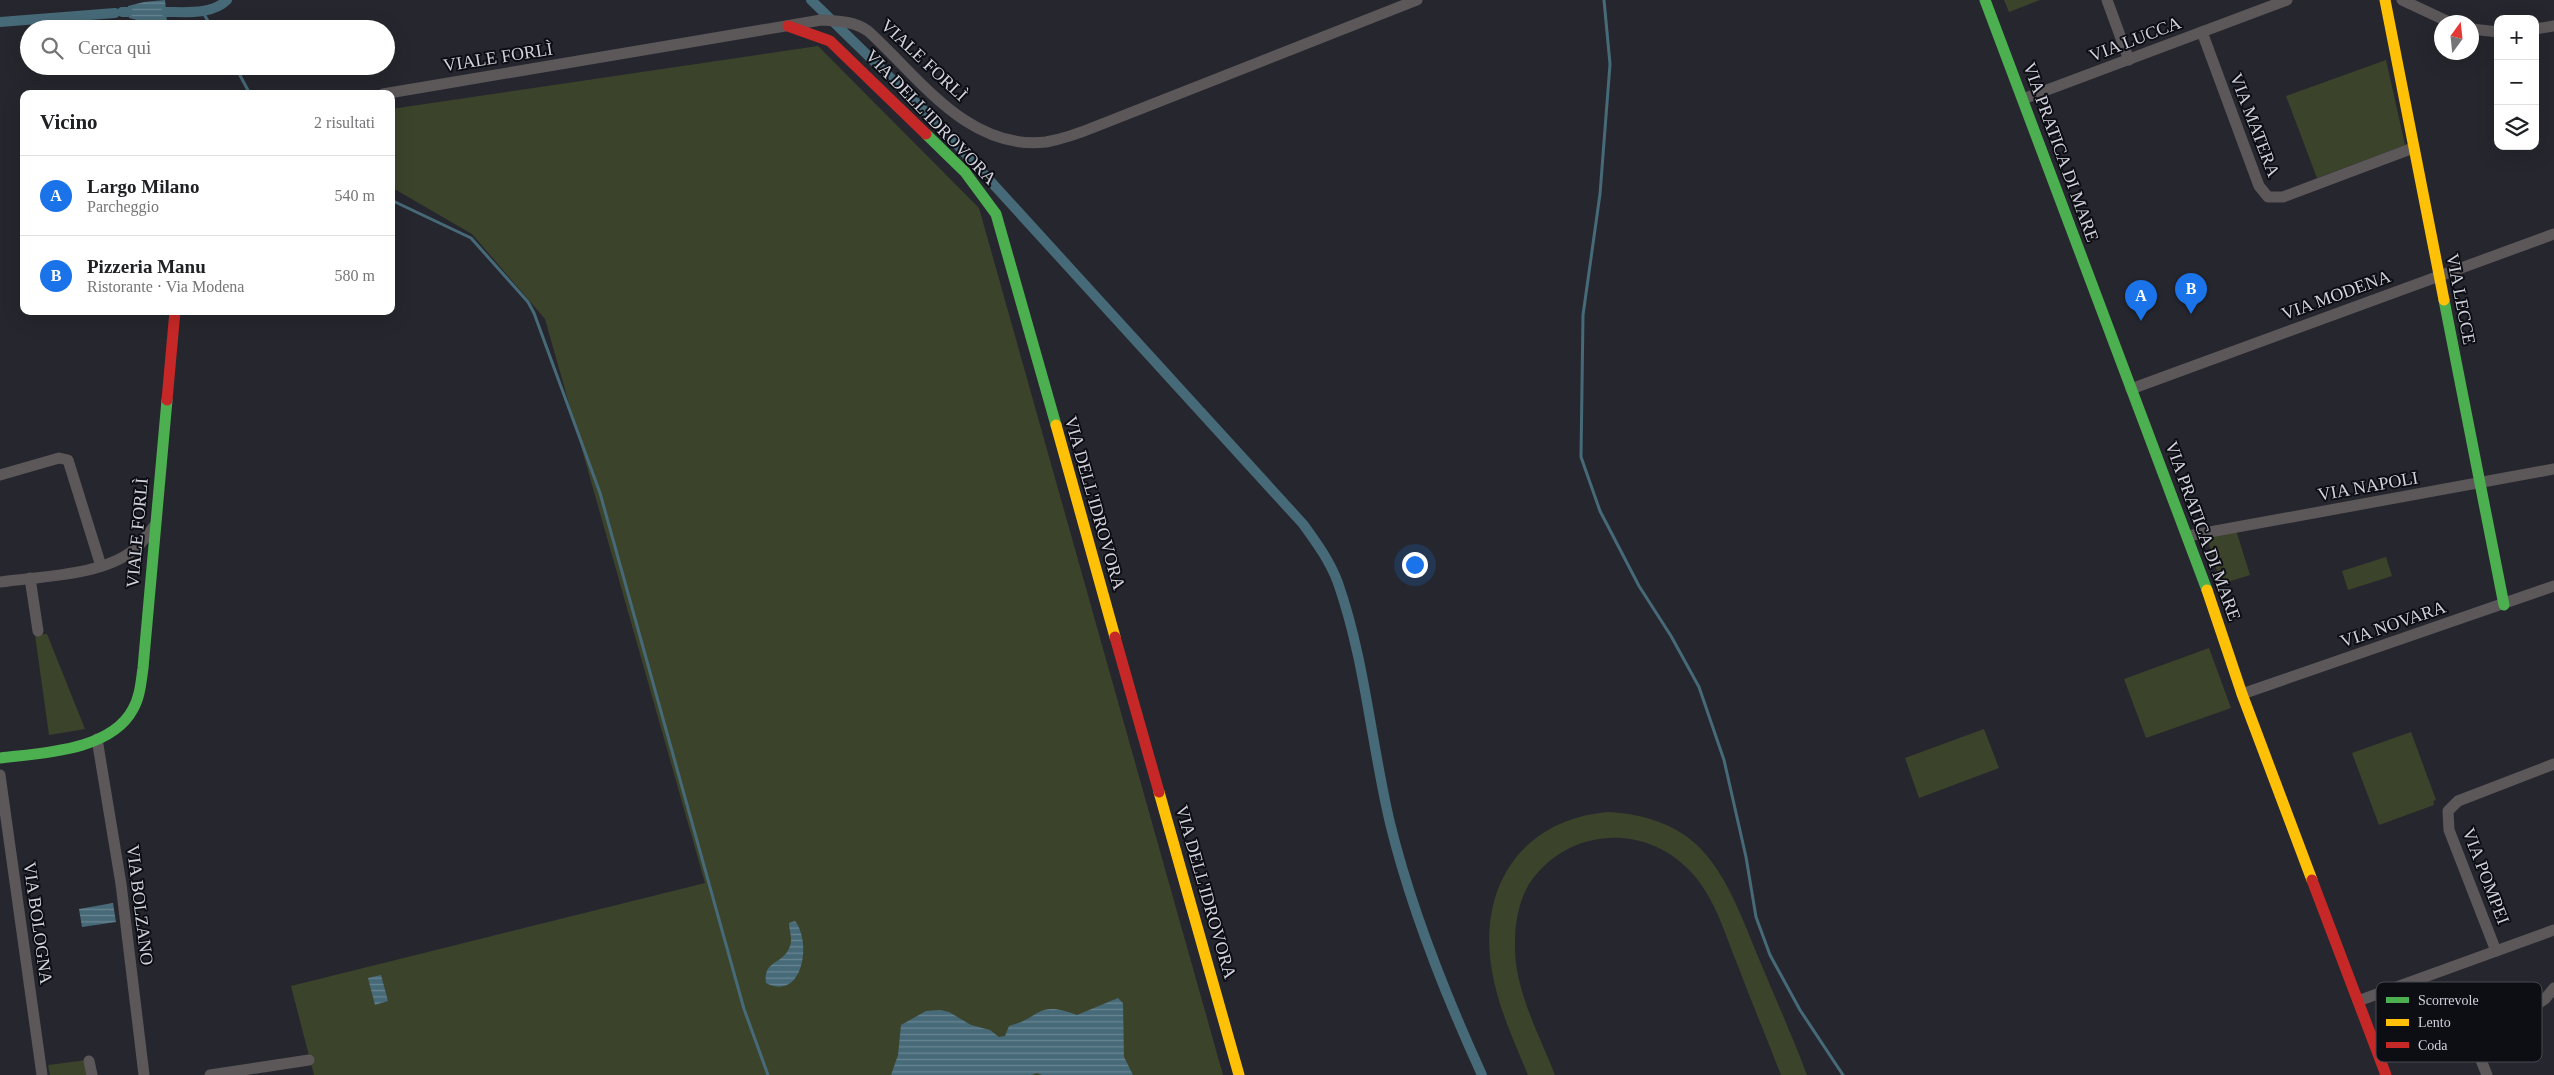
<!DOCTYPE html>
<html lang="it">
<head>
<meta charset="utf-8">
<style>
  body { margin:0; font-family:Georgia,serif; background:#f2f2f2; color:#202124 }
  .controls { position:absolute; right:15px; top:15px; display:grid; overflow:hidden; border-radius:10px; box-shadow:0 5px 20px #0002 }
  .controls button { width:45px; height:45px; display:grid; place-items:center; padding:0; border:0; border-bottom:1px solid #e0e0e0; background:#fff; color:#202124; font:25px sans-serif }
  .compass { position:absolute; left:2434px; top:15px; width:45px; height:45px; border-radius:50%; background:#fff; box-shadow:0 5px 20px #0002; rotate:15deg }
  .you { position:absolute; left:1414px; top:564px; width:18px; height:18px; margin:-12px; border:4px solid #fff; border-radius:50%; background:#1a73e8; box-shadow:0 0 0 8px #1a73e833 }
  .badge { display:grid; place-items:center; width:32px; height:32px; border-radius:50%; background:#1a73e8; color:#fff; font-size:16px; font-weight:700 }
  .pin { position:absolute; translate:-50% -41px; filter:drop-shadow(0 1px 2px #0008) }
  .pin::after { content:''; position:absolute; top:26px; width:18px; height:15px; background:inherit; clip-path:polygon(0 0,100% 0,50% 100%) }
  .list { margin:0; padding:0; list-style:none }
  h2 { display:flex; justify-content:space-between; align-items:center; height:65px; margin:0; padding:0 20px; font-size:21px }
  h2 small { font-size:16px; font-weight:400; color:#757577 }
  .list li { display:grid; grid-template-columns:32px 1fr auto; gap:15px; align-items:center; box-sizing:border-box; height:80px; padding:0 20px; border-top:1px solid #e0e0e0 }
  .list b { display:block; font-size:19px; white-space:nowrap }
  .list p { margin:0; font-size:16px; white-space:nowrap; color:#757577 }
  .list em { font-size:16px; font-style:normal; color:#757577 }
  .icon { flex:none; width:28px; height:28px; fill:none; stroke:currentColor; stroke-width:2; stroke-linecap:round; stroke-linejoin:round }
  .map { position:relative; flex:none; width:2554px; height:1075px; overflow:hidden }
  .search { position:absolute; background:#fff; box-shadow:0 5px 20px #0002; left:20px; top:20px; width:375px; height:55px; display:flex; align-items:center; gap:12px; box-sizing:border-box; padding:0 18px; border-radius:28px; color:#757577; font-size:19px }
  .panel { position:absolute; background:#fff; box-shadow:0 5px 20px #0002; left:20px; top:90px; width:375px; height:225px; border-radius:10px }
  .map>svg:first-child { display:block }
  .green { fill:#3c432b }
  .water { fill:url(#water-rules) }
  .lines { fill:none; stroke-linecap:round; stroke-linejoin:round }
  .stream { stroke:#476a79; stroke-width:3 }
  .canal { stroke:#476a79; stroke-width:10 }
  .street { stroke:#5c5759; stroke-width:11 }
  .fast { stroke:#4caf50; stroke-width:11 }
  .slow { stroke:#ffc107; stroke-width:11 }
  .jam { stroke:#c62828; stroke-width:11 }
  .labels { text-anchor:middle; stroke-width:4; stroke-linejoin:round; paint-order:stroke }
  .street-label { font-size:18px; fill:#d1d2dc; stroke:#0d0d14 }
  .key { fill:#0d0d14; stroke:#484850; stroke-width:1 }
  .key-label { font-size:14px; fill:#d1d2dc }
</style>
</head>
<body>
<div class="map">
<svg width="2554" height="1075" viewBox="0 0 2554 1075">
  <defs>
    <pattern id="water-rules" width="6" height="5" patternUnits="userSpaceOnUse" patternTransform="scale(1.25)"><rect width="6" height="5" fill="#476a79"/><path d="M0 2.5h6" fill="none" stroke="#698592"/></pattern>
  </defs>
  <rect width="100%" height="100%" fill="#26272e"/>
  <g class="green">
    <polygon points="2004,0 2040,0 2009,12"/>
    <polygon points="818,46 979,208 1223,1075 314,1075 291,986 705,883 545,319 472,234 391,187 391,109"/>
    <polygon points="2386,60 2405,145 2317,178 2286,96"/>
    <polygon points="2236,530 2250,575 2221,584 2207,538"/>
    <polygon points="2386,557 2392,576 2348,590 2342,571"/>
    <polygon points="47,634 85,729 49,735 35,635"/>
    <polygon points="2209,648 2231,708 2146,738 2124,679"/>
    <polygon points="1984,729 1999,768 1919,798 1905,758"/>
    <polygon points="2411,732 2436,800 2433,801 2434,805 2379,825 2352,753"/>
    <path d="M 1610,812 C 1637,814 1663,820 1686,836 C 1726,865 1743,922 1762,966 C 1777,1002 1793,1038 1807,1075 L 1781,1075 C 1767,1039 1752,1003 1738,966 C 1724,932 1714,893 1686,867 C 1639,822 1565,830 1529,884 C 1519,901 1515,923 1515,942 C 1513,987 1539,1034 1555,1075 L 1528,1075 C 1514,1041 1498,1007 1492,971 C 1477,886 1523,818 1610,812 Z"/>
    <polygon points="87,1060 89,1075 50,1075 48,1065"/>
  </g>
  <g class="water">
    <polygon points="165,0 167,21 145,22 129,18 128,6 144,2"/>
    <polygon points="113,903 116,922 82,927 79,909"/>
    <path d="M 795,921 C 812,942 803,1002 766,983 C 763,959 783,966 790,946 C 793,938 789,931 789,923 Z"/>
    <polygon points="381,975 388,1001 375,1005 368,978"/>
    <path d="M 1118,998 L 1123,1003 L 1124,1057 L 1133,1075 L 1042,1075 L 1037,1073 L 1031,1075 L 891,1075 L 898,1055 L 901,1025 L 926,1011 L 940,1010 L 949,1012 L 971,1025 L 990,1030 L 999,1037 L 1005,1036 L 1009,1026 C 1043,1017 1036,1000 1077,1015 Z"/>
  </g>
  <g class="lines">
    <g class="stream">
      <polyline points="1604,0 1610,64 1600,194 1583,315 1581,457 1600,511 1639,586 1671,636 1699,687 1724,760 1746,857 1756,917 1770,955 1800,1010 1843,1075"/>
      <polyline points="202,11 213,29"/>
      <polyline points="235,66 250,94"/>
      <polyline points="391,200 471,238 528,302 534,313 600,493 744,1009 768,1075"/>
    </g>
    <g class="canal">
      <path d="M 811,0 L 941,127 L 1303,524 C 1316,542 1330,561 1338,583 C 1365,660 1371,743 1390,823 C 1411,909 1445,994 1482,1075"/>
      <polyline points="122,12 128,12"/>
      <path d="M 166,12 C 186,12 212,15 227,0"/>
      <polyline points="0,22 115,13"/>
    </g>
    <g class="street">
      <polyline points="2107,0 2129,60"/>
      <polyline points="2402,0 2449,22"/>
      <polyline points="2472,29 2498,32"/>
      <polyline points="2535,29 2554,26"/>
      <polyline points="2202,32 2259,186 2268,197 2283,197 2413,148"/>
      <path d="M 383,94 L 821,20 C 838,21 854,21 868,31 C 919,77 968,151 1046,142 C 1063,139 1080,133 1097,126 L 1417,0"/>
      <polyline points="2023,99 2287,0"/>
      <polyline points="2131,389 2554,234"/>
      <polyline points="0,475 59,458 68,460 101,566"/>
      <polyline points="2188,536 2554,469"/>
      <polyline points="30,578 38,631"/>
      <path d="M 0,582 C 41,576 103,576 135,549 C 143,542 149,533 155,525"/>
      <polyline points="2242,694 2554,586"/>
      <polyline points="97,739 121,884 144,1075"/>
      <polyline points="0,775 42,1075"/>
      <polyline points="2496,951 2449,830 2448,811 2458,801 2554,764"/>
      <polyline points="2358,1001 2554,930"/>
      <polyline points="89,1061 92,1075"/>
      <polyline points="210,1075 309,1060"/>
      <polyline points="2487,1075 2479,1055 2482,1042 2545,999 2554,988"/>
    </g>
    <g class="fast">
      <polyline points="1985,0 2207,590"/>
      <polyline points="926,134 965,172 996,214 1056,425"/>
      <polyline points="2444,300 2504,605"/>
      <path d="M 0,758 C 41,753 111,751 133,709 C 140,697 141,682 143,668 L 167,400"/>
    </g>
    <g class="slow">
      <polyline points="2385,0 2444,300"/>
      <polyline points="1056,425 1115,637"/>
      <polyline points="2207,590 2242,694 2312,880"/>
      <polyline points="1159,792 1239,1075"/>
    </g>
    <g class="jam">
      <polyline points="788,26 830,41 926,134"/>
      <polyline points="167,400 175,311"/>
      <polyline points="1115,637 1159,792"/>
      <polyline points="2312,880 2386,1075"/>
    </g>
  </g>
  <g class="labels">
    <g class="street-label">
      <text transform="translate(2135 39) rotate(-21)" y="6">VIA LUCCA</text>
      <text transform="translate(498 57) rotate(-9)" y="6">VIALE FORLÌ</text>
      <text transform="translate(924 60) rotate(43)" y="6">VIALE FORLÌ</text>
      <text transform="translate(931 117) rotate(46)" y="6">VIA DELL'IDROVORA</text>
      <text transform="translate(2255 125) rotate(69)" y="6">VIA MATERA</text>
      <text transform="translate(2061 152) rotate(70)" y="6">VIA PRATICA DI MARE</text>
      <text transform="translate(2336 295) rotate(-20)" y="6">VIA MODENA</text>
      <text transform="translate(2461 299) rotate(79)" y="6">VIA LECCE</text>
      <text transform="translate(2368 486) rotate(-10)" y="6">VIA NAPOLI</text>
      <text transform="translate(1095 503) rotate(74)" y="6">VIA DELL'IDROVORA</text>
      <text transform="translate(2203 531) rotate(70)" y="6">VIA PRATICA DI MARE</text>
      <text transform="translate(137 533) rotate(-85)" y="6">VIALE FORLÌ</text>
      <text transform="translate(2393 624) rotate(-19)" y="6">VIA NOVARA</text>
      <text transform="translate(2486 876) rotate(69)" y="6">VIA POMPEI</text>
      <text transform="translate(1206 892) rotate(74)" y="6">VIA DELL'IDROVORA</text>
      <text transform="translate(140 905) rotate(83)" y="6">VIA BOLZANO</text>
      <text transform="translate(38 923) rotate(82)" y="6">VIA BOLOGNA</text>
    </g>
  </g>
  <rect x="2376" y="982" width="166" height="80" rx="8" class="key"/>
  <rect x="2386" y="997" width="23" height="6" fill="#4caf50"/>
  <rect x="2386" y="1019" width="23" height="7" fill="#ffc107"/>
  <rect x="2386" y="1042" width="23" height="6" fill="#c62828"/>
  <g class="key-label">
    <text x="2418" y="1005">Scorrevole</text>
    <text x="2418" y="1027">Lento</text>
    <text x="2418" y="1050">Coda</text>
  </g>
</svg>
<div class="controls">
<button>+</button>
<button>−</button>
<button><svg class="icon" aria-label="layers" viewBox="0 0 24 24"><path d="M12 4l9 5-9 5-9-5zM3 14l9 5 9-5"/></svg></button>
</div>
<svg class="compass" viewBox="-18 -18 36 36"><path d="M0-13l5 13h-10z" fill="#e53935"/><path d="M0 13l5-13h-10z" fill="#757577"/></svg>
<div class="you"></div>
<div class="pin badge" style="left:2141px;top:321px">A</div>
<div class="pin badge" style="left:2191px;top:314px">B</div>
<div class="search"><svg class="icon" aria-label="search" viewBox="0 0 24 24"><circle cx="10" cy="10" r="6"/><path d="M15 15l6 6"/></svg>Cerca qui</div>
<section class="panel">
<h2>Vicino<small>2 risultati</small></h2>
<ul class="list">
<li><span class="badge">A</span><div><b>Largo Milano</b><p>Parcheggio</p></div><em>540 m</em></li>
<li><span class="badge">B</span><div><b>Pizzeria Manu</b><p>Ristorante · Via Modena</p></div><em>580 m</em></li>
</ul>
</section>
</div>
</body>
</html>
